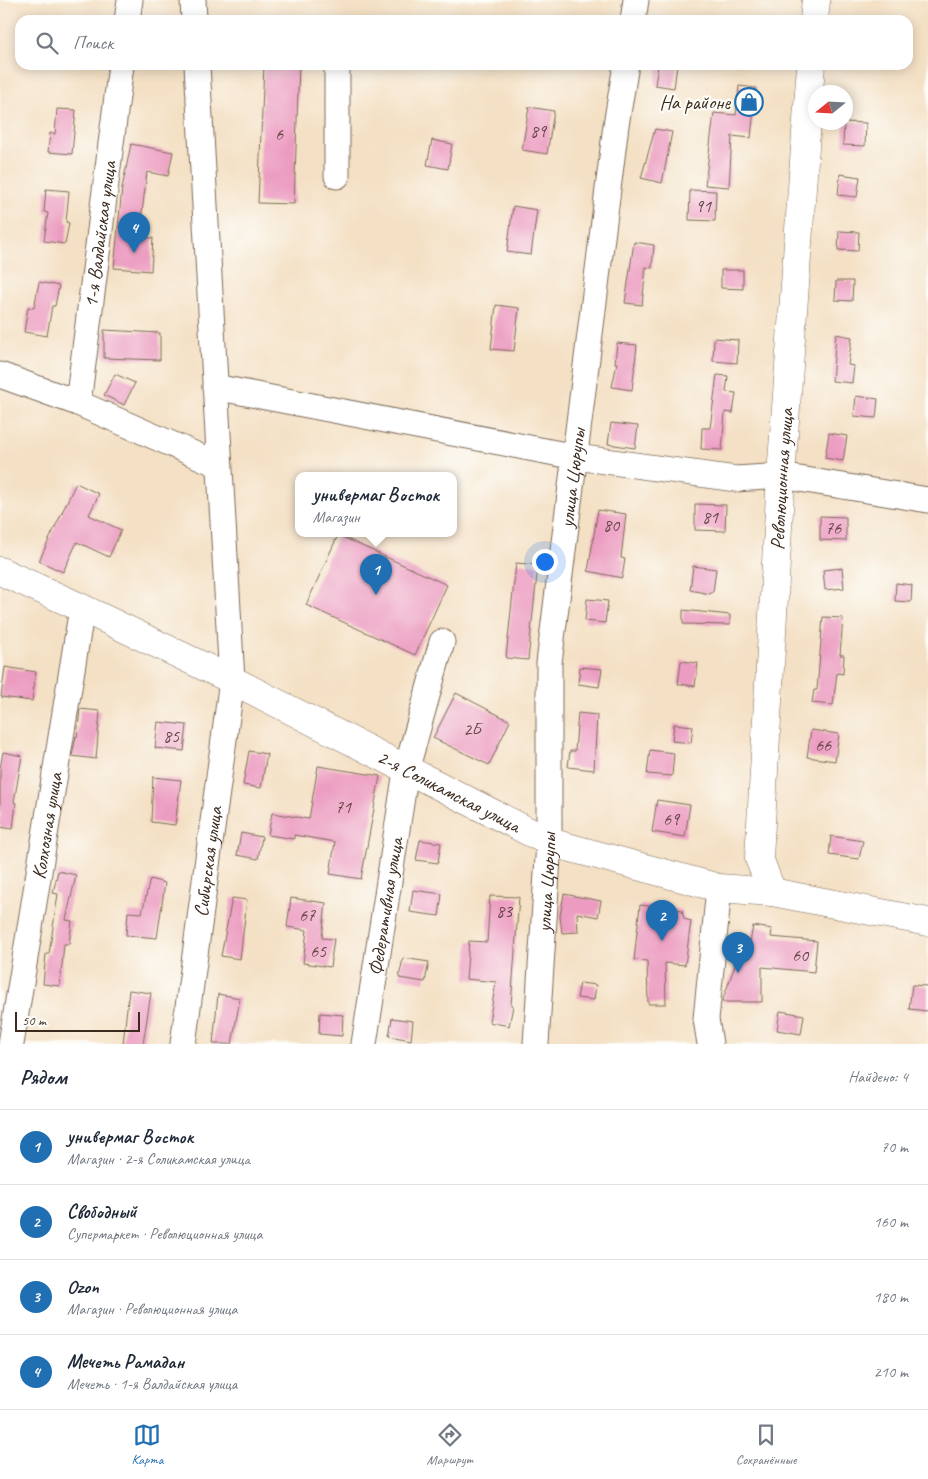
<!DOCTYPE html>
<html lang="ru">
<head>
<meta charset="utf-8">
<style>
  body { margin:0; font-family:Caveat,sans-serif; background:#f2f2f3; color:#1f2937 }
  .compass { position:absolute; left:808px; top:85px; width:45px; height:45px; border-radius:50%; background:#fff; box-shadow:0 2px 12px #0003; rotate:252deg }
  .scale { position:absolute; left:15px; bottom:12px; width:125px; box-sizing:border-box; padding-left:5px; border:2px solid #3b2a1e; border-top:0; font-size:14px; line-height:18px; white-space:nowrap; color:#3b2a1e; -webkit-text-stroke:4px #fdfcf7; paint-order:stroke }
  .you { position:absolute; left:544px; top:561px; width:18px; height:18px; margin:-12px; border:4px solid #fff; border-radius:50%; background:#1a73e8; box-shadow:0 0 0 8px #1a73e833 }
  .badge { display:grid; place-items:center; width:32px; height:32px; border-radius:50%; background:#1f6fb2; color:#fff; font-size:16px; font-weight:700 }
  .pin { position:absolute; translate:-50% -41px; filter:drop-shadow(0 1px 2px #0008) }
  .pin::after { content:''; position:absolute; top:26px; width:18px; height:15px; background:inherit; clip-path:polygon(0 0,100% 0,50% 100%) }
  .popup { position:absolute; left:295px; top:472px; width:162px; height:65px; box-sizing:border-box; display:grid; place-content:center; border-radius:10px; background:#fff; filter:drop-shadow(0 1px 4px #0005); font-size:16px; white-space:nowrap; color:#747a83 }
  .popup b { font-size:19px; color:#1f2937 }
  .popup::after { content:''; position:absolute; left:50%; top:100%; margin-left:-10px; border:10px solid transparent; border-top-color:#fff }
  .list { margin:0; padding:0; list-style:none }
  h2 { display:flex; justify-content:space-between; align-items:center; height:65px; margin:0; padding:0 20px; font-size:21px }
  h2 small { font-size:16px; font-weight:400; color:#747a83 }
  .list li { display:grid; grid-template-columns:32px 1fr auto; gap:15px; align-items:center; box-sizing:border-box; height:75px; padding:0 20px; border-top:1px solid #e0e1e3 }
  .list b { display:block; font-size:19px; white-space:nowrap }
  .list p { margin:0; font-size:16px; white-space:nowrap; color:#747a83 }
  .list em { font-size:16px; font-style:normal; color:#747a83 }
  .icon { flex:none; width:28px; height:28px; fill:none; stroke:currentColor; stroke-width:2; stroke-linecap:round; stroke-linejoin:round }
  .map { position:relative; flex:none; width:928px; height:1044px; overflow:hidden }
  .search { position:absolute; background:#fff; box-shadow:0 2px 12px #0003; left:15px; right:15px; top:15px; height:55px; display:flex; align-items:center; gap:12px; box-sizing:border-box; padding:0 18px; border-radius:15px; color:#747a83; font-size:19px }
  .sheet { height:365px; background:#fff }
  nav { display:flex; justify-content:space-around; align-items:center; box-sizing:border-box; height:70px; border-top:1px solid #e0e1e3; background:#fff; font-size:14px; color:#747a83 }
  nav a { display:grid; justify-items:center; gap:2px }
  nav .on { color:#1f6fb2 }
  .map>svg:first-child { display:block }
  .building { fill:#ec9cc1 }
  .lines { fill:none; stroke-linecap:round; stroke-linejoin:round }
  .minor-casing { stroke:#7c6a58; stroke-width:27 }
  .major-casing { stroke:#7c6a58; stroke-width:29 }
  .minor { stroke:#fff; stroke-width:25 }
  .major { stroke:#fff; stroke-width:28 }
  .labels { text-anchor:middle; stroke-width:4.5; stroke-linejoin:round; paint-order:stroke }
  .number-label { font-size:18px; fill:#674647 }
  .poi-label { font-size:20px; fill:#3b2a1e; stroke:#fdfcf7; text-anchor:end }
  .street-label { font-size:20px; fill:#3b2a1e; stroke:#fdfcf7 }
</style>
</head>
<body>
<div class="map">
<svg width="928" height="1044" viewBox="0 0 928 1044">
  <rect width="100%" height="100%" fill="#fdfcf7"/>
  <filter id="ink" filterUnits="userSpaceOnUse"><feTurbulence type="fractalNoise" baseFrequency=".02" numOctaves="2"/><feDisplacementMap in="SourceGraphic" scale="10" xChannelSelector="R" yChannelSelector="G"/><feConvolveMatrix kernelMatrix="1 2 1 2 8 2 1 2 1" color-interpolation-filters="sRGB"/></filter>
  <filter id="wash" filterUnits="userSpaceOnUse"><feTurbulence type="fractalNoise" baseFrequency=".0096" numOctaves="4" result="noise"/><feDisplacementMap in="SourceGraphic" scale="20" xChannelSelector="R" yChannelSelector="G"/><feGaussianBlur stdDeviation="1.12" result="paint"/><feColorMatrix in="noise" values="0 0 0 0 0 0 0 0 0 0 0 0 0 0 0 0 0 1.4 0 .05"/><feComposite in="paint" operator="in"/></filter>
  <g filter="url(#wash)">
    <rect width="100%" height="100%" fill="#f4e0c4"/>
    <g id="blocks">
      <g class="building">
        <polygon points="264,65 299,65 294,204 258,203"/>
        <polygon points="658,65 677,65 674,88 655,85"/>
        <polygon points="739,86 756,88 751,138 732,136 729,187 705,185 714,113 736,115"/>
        <polygon points="529,107 554,111 547,154 522,150"/>
        <polygon points="57,109 76,110 72,154 48,152 50,133 55,134"/>
        <polygon points="844,122 866,123 865,146 843,145"/>
        <polygon points="655,129 672,132 662,183 641,178"/>
        <polygon points="432,140 452,144 448,169 427,165"/>
        <polygon points="131,144 173,152 168,176 147,172 139,237 153,238 151,271 114,268 122,188"/>
        <polygon points="840,174 860,177 857,197 838,195"/>
        <polygon points="46,189 69,191 66,222 69,223 65,244 44,241 48,213 44,212"/>
        <polygon points="690,190 716,191 715,221 689,220"/>
        <polygon points="513,206 537,210 531,255 507,252"/>
        <polygon points="839,231 859,232 858,251 838,250"/>
        <polygon points="634,242 654,245 652,268 646,267 642,305 625,303"/>
        <polygon points="721,270 743,270 743,289 721,288"/>
        <polygon points="836,281 853,281 852,301 835,300"/>
        <polygon points="39,282 59,286 55,306 52,306 47,336 24,332 28,307 34,308"/>
        <polygon points="496,305 519,308 514,351 491,349"/>
        <polygon points="104,330 160,333 160,360 104,358"/>
        <polygon points="836,334 852,337 848,365 854,366 852,383 832,381"/>
        <polygon points="714,338 738,340 737,363 713,361"/>
        <polygon points="617,343 637,345 632,390 612,387 617,363 615,363"/>
        <polygon points="115,374 135,383 124,405 104,395"/>
        <polygon points="717,375 728,376 726,392 736,393 733,413 725,412 722,450 701,449 702,428 710,428"/>
        <polygon points="856,396 878,399 876,418 854,416"/>
        <polygon points="611,423 638,426 635,448 608,444"/>
        <polygon points="829,433 847,436 843,461 825,458"/>
        <polygon points="76,483 99,494 89,515 121,530 109,557 77,542 63,572 39,561"/>
        <polygon points="695,504 726,505 725,531 695,530"/>
        <polygon points="598,510 626,514 621,558 625,559 622,578 588,571"/>
        <polygon points="820,516 846,517 846,541 820,540"/>
        <polygon points="338,535 447,585 415,655 306,605"/>
        <polygon points="516,563 538,565 528,660 506,658"/>
        <polygon points="693,566 716,569 713,592 710,592 710,594 690,590"/>
        <polygon points="842,568 844,588 825,590 823,570"/>
        <polygon points="896,583 912,585 911,602 895,601"/>
        <polygon points="587,599 608,601 605,623 585,621"/>
        <polygon points="683,610 730,615 730,625 683,624"/>
        <polygon points="823,617 843,618 840,655 844,655 843,674 837,673 833,705 812,703 814,690 817,690"/>
        <polygon points="681,661 698,663 695,686 678,684"/>
        <polygon points="5,667 36,672 32,701 1,697"/>
        <polygon points="580,667 602,669 599,687 578,684"/>
        <polygon points="456,693 510,721 489,765 433,738"/>
        <polygon points="80,709 100,711 96,759 72,756 76,736 77,737"/>
        <polygon points="578,713 597,715 594,770 568,767 570,751 575,751"/>
        <polygon points="158,722 187,725 184,751 155,748"/>
        <polygon points="674,724 693,726 691,743 672,741"/>
        <polygon points="811,730 839,734 835,761 807,757"/>
        <polygon points="650,750 674,753 672,776 647,774"/>
        <polygon points="249,751 267,754 261,788 243,785"/>
        <polygon points="3,752 22,756 14,802 16,803 13,829 0,827 0,768"/>
        <polygon points="318,766 380,776 361,879 330,874 335,842 294,835 294,839 268,835 272,813 309,819"/>
        <polygon points="153,777 181,780 175,825 151,822"/>
        <polygon points="657,800 690,805 685,837 652,832"/>
        <polygon points="241,833 262,837 258,859 237,855"/>
        <polygon points="831,836 863,841 859,859 829,855"/>
        <polygon points="420,840 441,843 438,863 416,860"/>
        <polygon points="58,871 76,875 66,920 72,921 69,944 64,944 60,986 43,984 46,954 49,954 58,894 53,893"/>
        <polygon points="150,879 165,883 157,938 126,935 128,912 142,913"/>
        <polygon points="413,890 442,894 439,916 410,912"/>
        <polygon points="564,894 601,901 598,917 577,913 578,932 562,933 560,916"/>
        <polygon points="490,896 519,897 511,1005 513,1006 509,1026 489,1022 496,982 466,979 469,941 487,942"/>
        <polygon points="232,898 247,900 240,959 221,956"/>
        <polygon points="291,898 326,903 322,938 334,939 330,967 303,963 307,930 287,927"/>
        <polygon points="640,905 682,910 684,919 691,921 685,965 665,963 666,1004 648,1004 647,961 634,960"/>
        <polygon points="753,926 772,929 771,937 817,941 814,972 762,967 762,1002 722,1002 739,954 748,954"/>
        <polygon points="403,958 429,962 425,982 399,978"/>
        <polygon points="580,983 596,985 594,1000 577,998"/>
        <polygon points="912,985 928,986 928,1011 909,1009"/>
        <polygon points="129,990 151,993 143,1044 123,1044"/>
        <polygon points="218,994 240,998 232,1044 213,1044"/>
        <polygon points="780,1011 804,1015 801,1034 777,1030"/>
        <polygon points="320,1013 343,1015 342,1036 319,1034"/>
        <polygon points="392,1018 413,1021 411,1040 389,1036"/>
      </g>
    </g>
  </g>
  <g filter="url(#ink)">
    <use href="#blocks" fill-opacity="0" stroke="#7c6a58" stroke-width="1"/>
    <g class="lines">
      <defs>
        <g id="minor">
          <polyline points="193,0 194,20"/>
          <polyline points="127,20 130,0"/>
          <polyline points="633,20 636,0"/>
          <polyline points="337,65 337,176"/>
          <polyline points="0,375 78,403 219,465"/>
          <polyline points="215,387 576,457 736,479 781,476 928,500"/>
          <path id="s1" d="M 78,403 L 121,65"/>
          <path id="s2" d="M 11,1044 L 82,608"/>
          <path id="s3" d="M 183,1044 L 232,680 L 197,65"/>
          <path id="s4" d="M 364,1044 L 406,771 L 442,642"/>
          <path id="s5" d="M 536,1044 L 549,842 L 549,663 L 616,125 L 626,65"/>
          <polyline points="710,1044 706,1019 719,888"/>
        </g>
        <g id="major">
          <polyline points="814,20 816,0"/>
          <path id="s6" d="M 0,571 L 82,608 L 232,680 L 549,842 L 719,888 L 772,892 L 928,922"/>
          <path id="s7" d="M 772,892 L 759,858 L 781,476 L 811,65"/>
        </g>
      </defs>
      <use href="#minor" class="minor-casing"/>
      <use href="#major" class="major-casing"/>
      <use href="#minor" class="minor"/>
      <use href="#major" class="major"/>
    </g>
  </g>
  <defs>
    <symbol id="shop-ring" viewBox="-11 -11 22 22"><circle r="9.5" fill="#fdfcf7" stroke="#1f6fb2" stroke-width="1.5"/><path d="M-5-2.5h2.3a2.7 3.5 0 0 1 5.4 0H5L5.5 6h-11ZM-1.5-2.5h3a1.5 2.3 0 0 0-3 0Z" fill="#1f6fb2"/></symbol>
  </defs>
  <g fill-rule="evenodd">
    <use href="#shop-ring" x="733" y="86" width="32" height="32"/>
  </g>
  <g class="labels">
    <g class="number-label">
      <text x="538" y="137">89</text>
      <text x="279" y="140">6</text>
      <text x="703" y="212">91</text>
      <text x="710" y="523">81</text>
      <text x="611" y="531">80</text>
      <text x="833" y="534">76</text>
      <text x="472" y="735">2Б</text>
      <text x="171" y="742">85</text>
      <text x="823" y="751">66</text>
      <text x="343" y="813">71</text>
      <text x="671" y="825">69</text>
      <text x="504" y="917">83</text>
      <text x="307" y="921">67</text>
      <text x="318" y="957">65</text>
      <text x="800" y="961">60</text>
    </g>
    <g class="poi-label">
      <text x="730" y="109">На районе</text>
    </g>
    <g class="street-label">
      <text dy="7" stroke="none"><textPath href="#s1" startOffset="170">1-я Валдайская улица</textPath></text>
      <text dy="7" stroke="none"><textPath href="#s5" startOffset="568">улица Цюрупы</textPath></text>
      <text dy="7" stroke="none"><textPath href="#s7" startOffset="416">Революционная улица</textPath></text>
      <text dy="7" stroke="none"><textPath href="#s6" startOffset="500">2-я Соликамская улица</textPath></text>
      <text dy="7" stroke="none"><textPath href="#s2" startOffset="221">Колхозная улица</textPath></text>
      <text dy="7" stroke="none"><textPath href="#s3" startOffset="184">Сибирская улица</textPath></text>
      <text dy="7" stroke="none"><textPath href="#s5" startOffset="162">улица Цюрупы</textPath></text>
      <text dy="7" stroke="none"><textPath href="#s4" startOffset="139">Федеративная улица</textPath></text>
    </g>
  </g>
</svg>
<svg class="compass" viewBox="-18 -18 36 36"><path d="M0-13l5 13h-10z" fill="#e53935"/><path d="M0 13l5-13h-10z" fill="#747a83"/></svg>
<div class="scale">50 m</div>
<div class="you"></div>
<div class="pin badge" style="left:376px;top:595px">1</div>
<div class="popup"><b>универмаг Восток</b>Магазин</div>
<div class="pin badge" style="left:662px;top:941px">2</div>
<div class="pin badge" style="left:738px;top:973px">3</div>
<div class="pin badge" style="left:134px;top:253px">4</div>
<div class="search"><svg class="icon" aria-label="search" viewBox="0 0 24 24"><circle cx="10" cy="10" r="6"/><path d="M15 15l6 6"/></svg>Поиск</div>
</div>
<section class="sheet">
<h2>Рядом<small>Найдено: 4</small></h2>
<ul class="list">
<li><span class="badge">1</span><div><b>универмаг Восток</b><p>Магазин · 2-я Соликамская улица</p></div><em>70 m</em></li>
<li><span class="badge">2</span><div><b>Свободный</b><p>Супермаркет · Революционная улица</p></div><em>160 m</em></li>
<li><span class="badge">3</span><div><b>Ozon</b><p>Магазин · Революционная улица</p></div><em>180 m</em></li>
<li><span class="badge">4</span><div><b>Мечеть Рамадан</b><p>Мечеть · 1-я Валдайская улица</p></div><em>210 m</em></li>
</ul>
</section>
<nav>
<a class="on"><svg class="icon" aria-label="map" viewBox="0 0 24 24"><path d="M3 6l6-2 6 2 6-2v14l-6 2-6-2-6 2zM9 4v14M15 6v14"/></svg>Карта</a>
<a><svg class="icon" aria-label="directions" viewBox="0 0 24 24"><path d="M12 3l9 9-9 9-9-9zM9 14v-3h6M13 9l2 2-2 2"/></svg>Маршрут</a>
<a><svg class="icon" aria-label="saved" viewBox="0 0 24 24"><path d="M7 4h10v16l-5-4-5 4z"/></svg>Сохранённые</a>
</nav>
</body>
</html>
